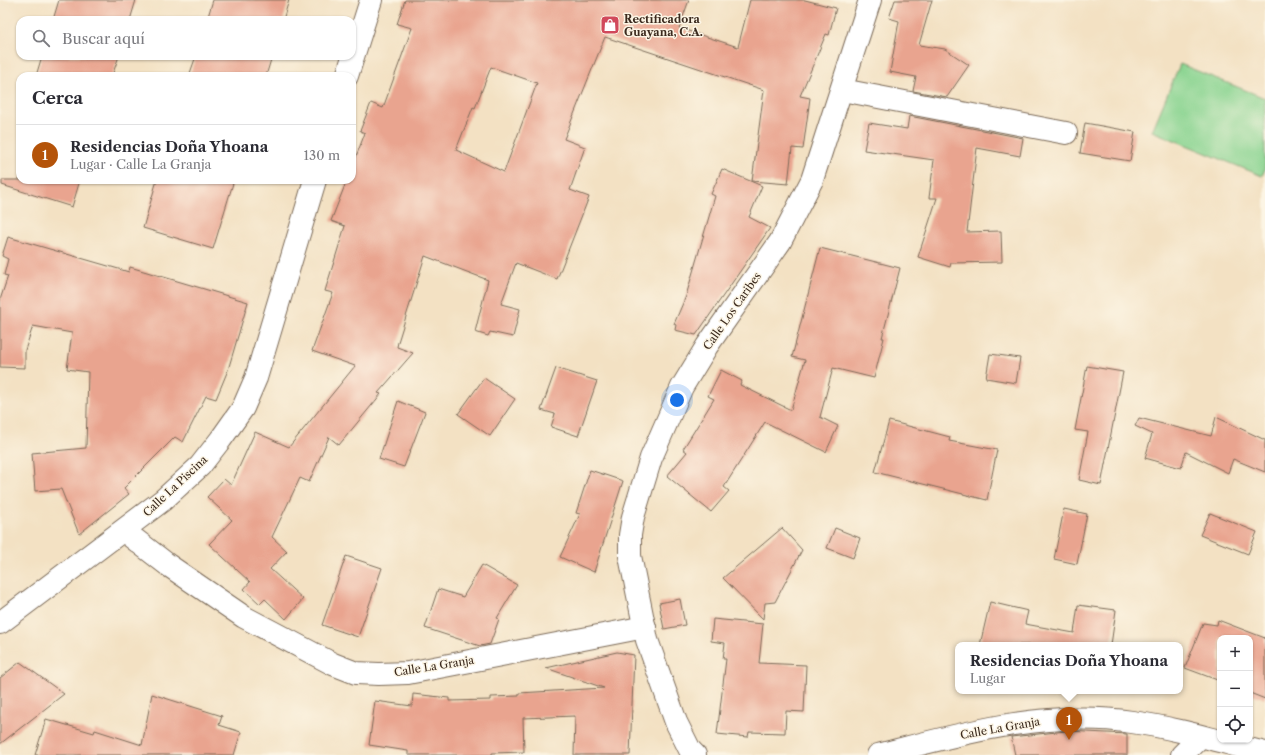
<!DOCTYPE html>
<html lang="es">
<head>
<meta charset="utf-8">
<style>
  body { margin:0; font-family:"Libre Caslon Text",serif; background:#f7f7f7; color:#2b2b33 }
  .controls { position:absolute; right:12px; bottom:12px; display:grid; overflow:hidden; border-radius:8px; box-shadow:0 1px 3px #0004 }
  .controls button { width:36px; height:36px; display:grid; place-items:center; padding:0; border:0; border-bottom:1px solid #e1e1e2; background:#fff; color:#2b2b33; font:20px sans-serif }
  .you { position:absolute; left:677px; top:400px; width:14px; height:14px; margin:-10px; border:3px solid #fff; border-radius:50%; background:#1a73e8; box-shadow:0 0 0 6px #1a73e833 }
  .badge { display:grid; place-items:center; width:26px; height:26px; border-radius:50%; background:#b45309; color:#fff; font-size:13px; font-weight:700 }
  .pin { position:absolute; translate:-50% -33px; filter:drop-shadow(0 1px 2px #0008) }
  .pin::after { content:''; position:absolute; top:21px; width:14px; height:12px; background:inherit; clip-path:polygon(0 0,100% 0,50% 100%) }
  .popup { position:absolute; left:955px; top:642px; width:228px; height:52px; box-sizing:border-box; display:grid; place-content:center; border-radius:8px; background:#fff; filter:drop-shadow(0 1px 3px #0005); font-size:13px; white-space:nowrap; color:#7c7c81 }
  .popup b { font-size:15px; color:#2b2b33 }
  .popup::after { content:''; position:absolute; left:50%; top:100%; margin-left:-8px; border:8px solid transparent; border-top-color:#fff }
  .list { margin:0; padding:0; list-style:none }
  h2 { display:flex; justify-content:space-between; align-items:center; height:52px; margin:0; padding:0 16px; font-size:17px }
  h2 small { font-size:13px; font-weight:400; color:#7c7c81 }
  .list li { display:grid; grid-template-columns:26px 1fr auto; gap:12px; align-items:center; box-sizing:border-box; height:60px; padding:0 16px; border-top:1px solid #e1e1e2 }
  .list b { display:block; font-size:15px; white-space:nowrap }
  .list p { margin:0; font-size:13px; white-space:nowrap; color:#7c7c81 }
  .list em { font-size:13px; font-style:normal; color:#7c7c81 }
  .icon { flex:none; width:22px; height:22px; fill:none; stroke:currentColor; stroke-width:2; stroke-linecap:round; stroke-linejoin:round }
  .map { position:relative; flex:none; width:1265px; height:755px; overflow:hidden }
  .search { position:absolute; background:#fff; box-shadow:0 1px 3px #0004; left:16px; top:16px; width:340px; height:44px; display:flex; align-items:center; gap:10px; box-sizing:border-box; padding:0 14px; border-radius:12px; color:#7c7c81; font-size:15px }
  .panel { position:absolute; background:#fff; box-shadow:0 1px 3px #0004; left:16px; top:72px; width:340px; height:112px; border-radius:12px }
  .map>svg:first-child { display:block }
  .green { fill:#8ad491; stroke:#627f58 }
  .building { fill:#e9a48f; fill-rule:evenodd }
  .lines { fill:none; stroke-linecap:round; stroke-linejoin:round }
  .minor-casing { stroke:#7b6a58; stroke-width:24 }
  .minor { stroke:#fff; stroke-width:22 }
  .labels { text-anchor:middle; stroke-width:3; stroke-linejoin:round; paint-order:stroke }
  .poi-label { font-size:11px; font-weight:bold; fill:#3b2a1e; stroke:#fcf5e5; text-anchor:start }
  .street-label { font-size:11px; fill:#3b2a1e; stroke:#fcf5e5 }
</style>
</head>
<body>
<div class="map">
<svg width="1265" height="755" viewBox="0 0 1265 755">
  <rect width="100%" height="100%" fill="#fcf5e5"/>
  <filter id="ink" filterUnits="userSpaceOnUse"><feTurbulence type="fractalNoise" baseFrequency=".025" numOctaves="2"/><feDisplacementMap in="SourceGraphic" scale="8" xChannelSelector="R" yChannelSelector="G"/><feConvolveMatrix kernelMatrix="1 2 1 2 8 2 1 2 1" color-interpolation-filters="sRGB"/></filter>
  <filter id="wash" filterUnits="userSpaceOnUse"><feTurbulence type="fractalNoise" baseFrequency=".012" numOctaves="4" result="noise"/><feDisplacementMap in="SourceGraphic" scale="16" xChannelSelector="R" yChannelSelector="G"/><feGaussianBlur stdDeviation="0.9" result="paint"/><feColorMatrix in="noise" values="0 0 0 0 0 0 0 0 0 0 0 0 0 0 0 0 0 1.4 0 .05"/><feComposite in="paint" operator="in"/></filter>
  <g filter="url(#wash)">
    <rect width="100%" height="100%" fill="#f3e1c3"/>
    <polygon class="green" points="1180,64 1265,98 1265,169 1262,176 1152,131"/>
    <g id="blocks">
      <g class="building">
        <polygon points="59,0 136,0 130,20 53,20"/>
        <polygon points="213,0 289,0 283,20 207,20"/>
        <path d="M 405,0 L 689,0 L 679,28 L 738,47 L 750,0 L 805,0 L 836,8 L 829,35 L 826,34 L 800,96 L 810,98 L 803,149 L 792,148 L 788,184 L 752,181 L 764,90 L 605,37 L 564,139 L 585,147 L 570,190 L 589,197 L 557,279 L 516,263 L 501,304 L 520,309 L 513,337 L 490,332 L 488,336 L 475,332 L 488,280 L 425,256 L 398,342 L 397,347 L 413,353 L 378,393 L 381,394 L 339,445 L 329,437 L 309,482 L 300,478 L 272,537 L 287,551 L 270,569 L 303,599 L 286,619 L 265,599 L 260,604 L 244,589 L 250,582 L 209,544 L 232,520 L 207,497 L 224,479 L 231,485 L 255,432 L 289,447 L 355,366 L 312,351 L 333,293 L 325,291 L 345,226 L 331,221 L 347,180 L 352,180 L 352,167 L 365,133 L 360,131 L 371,103 L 383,108 L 412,28 L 397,24 ZM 491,67 L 537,83 L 504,172 L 456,150 L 473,107 L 475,108 Z"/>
        <polygon points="895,0 932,0 919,45 945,49 969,65 947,97 913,91 916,77 890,72 899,21 889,18"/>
        <polygon points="42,56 119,56 112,76 36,76"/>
        <polygon points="196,56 272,56 266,76 189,76"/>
        <polygon points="909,116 1023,138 1020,156 977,148 967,232 1001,231 1002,262 951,263 950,267 918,257 937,198 929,198 934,160 864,150 869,123 907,129"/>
        <polygon points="1085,123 1135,132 1130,161 1080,153"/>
        <polygon points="722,169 762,186 749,217 770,228 696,335 675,330 676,325 674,324 686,296 715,196 711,194"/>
        <polygon points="2,180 80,180 72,207 2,185"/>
        <polygon points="157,180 234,180 213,249 143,228"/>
        <polygon points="8,237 129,272 130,267 248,302 228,370 216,399 206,396 183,442 175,437 124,488 129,494 79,534 61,489 35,491 32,453 86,448 88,372 67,369 72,333 33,326 25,350 25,368 0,367 0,300 8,276 4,275 8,259 2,256"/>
        <polygon points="820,248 900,268 882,338 884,338 874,378 833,368 820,417 838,426 826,452 765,422 724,487 729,491 711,512 667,476 687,452 683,449 714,399 708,396 721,370 742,381 740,385 791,410 805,360 792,357"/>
        <polygon points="990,354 1020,358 1016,383 986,378"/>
        <polygon points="1087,366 1123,372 1101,485 1079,480 1088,432 1075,430"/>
        <polygon points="556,368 597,381 578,436 551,427 555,414 541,410"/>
        <polygon points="484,378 515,399 490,436 458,414"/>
        <polygon points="398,401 425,412 404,467 379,459"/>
        <polygon points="1216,417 1265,440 1265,472 1233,459 1228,473 1186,452 1181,468 1145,458 1152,434 1135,426 1139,418 1211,436"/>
        <polygon points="889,421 950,437 949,441 997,450 987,500 875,472"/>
        <polygon points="590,470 623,481 594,572 560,557 580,514 576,513"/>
        <polygon points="1064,509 1087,514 1077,564 1054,559"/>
        <polygon points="1210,513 1257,532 1248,554 1200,535"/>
        <polygon points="782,528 802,550 775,602 765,603 763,619 723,578"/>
        <polygon points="835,528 860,538 853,558 827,548"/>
        <polygon points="346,556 382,568 358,637 322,625"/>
        <polygon points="482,565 517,585 497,618 499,619 490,644 480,646 425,628 438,589 463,597"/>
        <polygon points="680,599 685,625 664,629 659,603"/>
        <polygon points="990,602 1028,611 1025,624 1074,633 1078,605 1116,610 1111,645 980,645"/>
        <polygon points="713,619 763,624 759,663 806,665 804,712 786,711 785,733 749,732 748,737 717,734 726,659 723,659 725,643 711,641"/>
        <polygon points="1218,620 1265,638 1265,699 1250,693 1250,638 1220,638 1220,681 1185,668 1203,623 1217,625"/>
        <polygon points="617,652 634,655 630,755 574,755 575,716 523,718 524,752 492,753 492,755 408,755 408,751 369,745 375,701 412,706 413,694 449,698 449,701 491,700 491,697 519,696 519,693 604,688 546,668"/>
        <polygon points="20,662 64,694 0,744 0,678"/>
        <polygon points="152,694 222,716 219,725 241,732 234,755 35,755 46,719 94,733 95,730 142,745"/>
        <polygon points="1066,731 1127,734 1127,755 1015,755 1011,737"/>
      </g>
    </g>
  </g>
  <g filter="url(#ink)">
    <use href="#blocks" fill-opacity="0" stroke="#7b6a58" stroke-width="1"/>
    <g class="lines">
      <defs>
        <g id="minor">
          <polyline points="347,76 371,0"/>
          <polyline points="842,90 1066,133"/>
          <polyline points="124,531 168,565 244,617 333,664 356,673 379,674 408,673 645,627"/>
          <polyline points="0,623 163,500 200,466 221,439 243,408 256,378 315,180"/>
          <polyline points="695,755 690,750 676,722 647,640 630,556 630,535 633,517 651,458 682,387 707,346 780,242 812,180 870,0"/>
          <path d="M 878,755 C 960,734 1046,709 1132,722 C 1177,728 1221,742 1265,753"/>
          <polyline points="1182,755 1200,737"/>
        </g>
      </defs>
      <use href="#minor" class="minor-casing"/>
      <use href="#minor" class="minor"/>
    </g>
  </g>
  <defs>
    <symbol id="shop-square" viewBox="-11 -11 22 22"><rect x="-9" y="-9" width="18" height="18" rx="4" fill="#d1495b" stroke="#fcf5e5"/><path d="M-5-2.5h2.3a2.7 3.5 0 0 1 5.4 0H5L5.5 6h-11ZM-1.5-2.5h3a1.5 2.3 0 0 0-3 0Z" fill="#fff"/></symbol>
  </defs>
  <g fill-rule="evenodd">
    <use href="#shop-square" x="599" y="14" width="22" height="22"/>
  </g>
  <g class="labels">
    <g class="poi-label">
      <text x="624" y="23">Rectificadora<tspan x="624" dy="13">Guayana, C.A.</tspan></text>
    </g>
    <g class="street-label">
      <text transform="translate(732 311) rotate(-55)" y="4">Calle Los Caribes</text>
      <text transform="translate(175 486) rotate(-43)" y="4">Calle La Piscina</text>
      <text transform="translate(434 666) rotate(-9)" y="4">Calle La Granja</text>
      <text transform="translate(1000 728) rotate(-10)" y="4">Calle La Granja</text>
    </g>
  </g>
</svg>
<div class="controls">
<button>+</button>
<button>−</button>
<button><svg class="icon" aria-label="locate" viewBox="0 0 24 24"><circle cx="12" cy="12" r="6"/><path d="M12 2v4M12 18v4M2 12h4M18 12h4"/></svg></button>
</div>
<div class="you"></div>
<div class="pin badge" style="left:1069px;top:740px">1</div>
<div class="popup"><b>Residencias Doña Yhoana</b>Lugar</div>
<div class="search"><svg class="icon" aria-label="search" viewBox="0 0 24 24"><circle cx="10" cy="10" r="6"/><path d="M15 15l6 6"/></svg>Buscar aquí</div>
<section class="panel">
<h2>Cerca<small></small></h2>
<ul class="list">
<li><span class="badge">1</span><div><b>Residencias Doña Yhoana</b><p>Lugar · Calle La Granja</p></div><em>130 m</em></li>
</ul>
</section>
</div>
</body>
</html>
